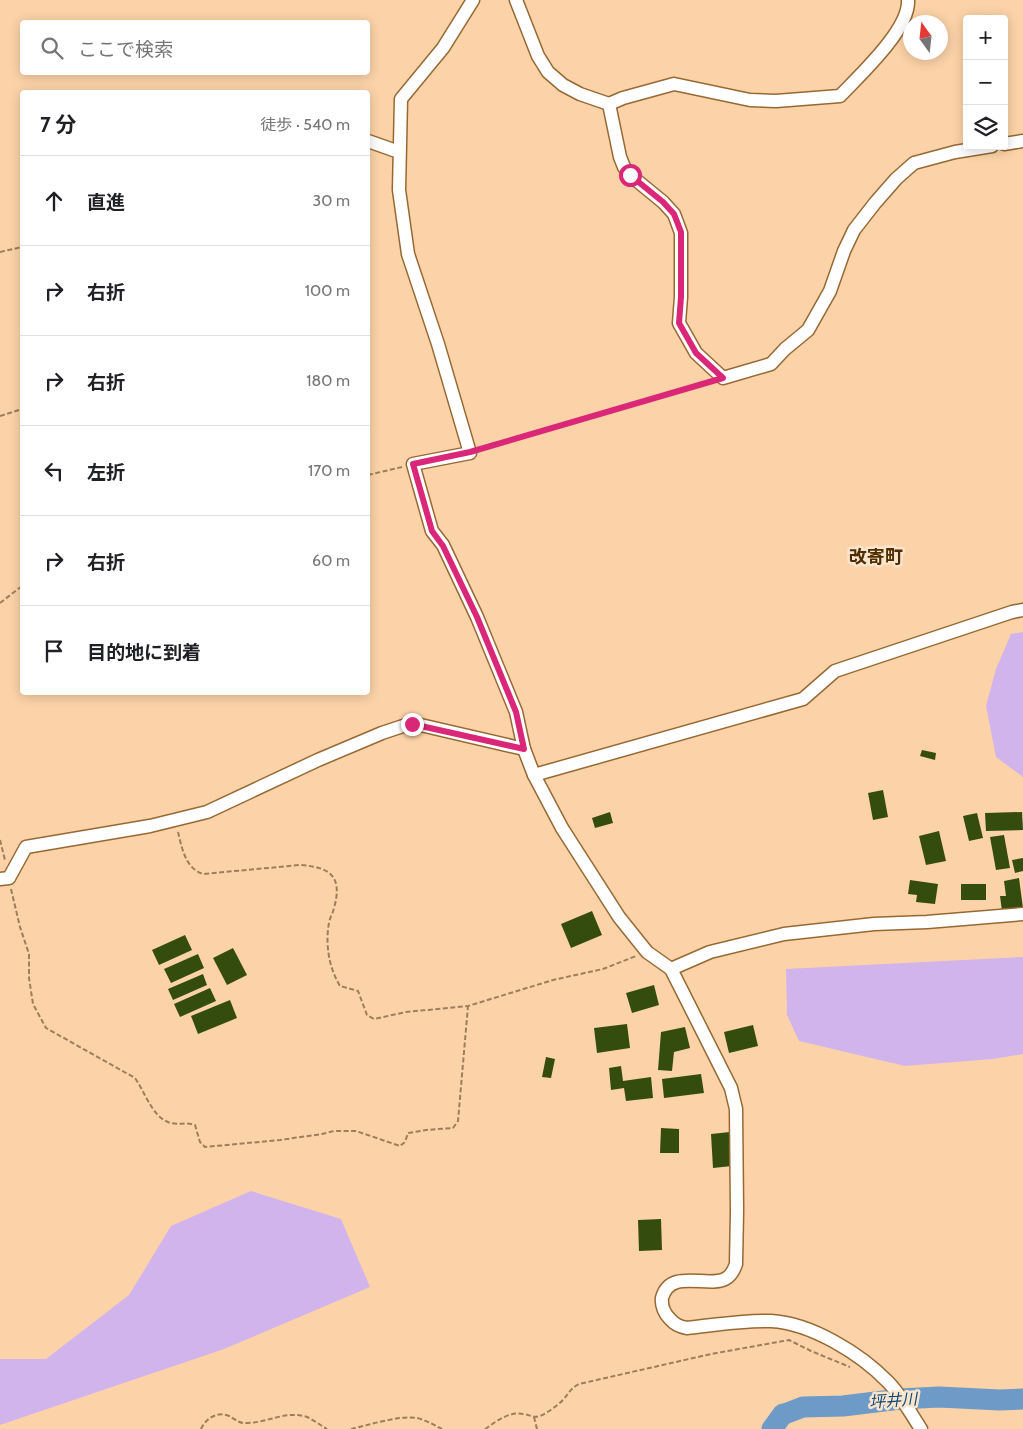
<!DOCTYPE html>
<html lang="ja">
<head>
<meta charset="utf-8">
<style>
  body { margin:0; font-family:Cabin,"Noto Sans JP",sans-serif; background:#f6f6f6; color:#202124 }
  .controls { position:absolute; right:15px; top:15px; display:grid; overflow:hidden; border-radius:5px; box-shadow:0 2px 12px #0003 }
  .controls button { width:45px; height:45px; display:grid; place-items:center; padding:0; border:0; border-bottom:1px solid #e0e0e0; background:#fff; color:#202124; font:25px sans-serif }
  .compass { position:absolute; left:903px; top:15px; width:45px; height:45px; border-radius:50%; background:#fff; box-shadow:0 2px 12px #0003; rotate:345deg }
  .stop { position:absolute; width:15px; height:15px; margin:-11px; border:4px solid #db2777; border-radius:50%; background:#fff }
  .stop.end { background:#db2777; border-color:#fff; box-shadow:0 1px 5px #0008 }
  .list { margin:0; padding:0; list-style:none }
  h2 { display:flex; justify-content:space-between; align-items:center; height:65px; margin:0; padding:0 20px; font-size:21px }
  h2 small { font-size:16px; font-weight:400; color:#757577 }
  .list li { display:grid; grid-template-columns:32px 1fr auto; gap:15px; align-items:center; box-sizing:border-box; height:90px; padding:0 20px; border-top:1px solid #e0e0e0 }
  .list b { display:block; font-size:19px; white-space:nowrap }
  .list em { font-size:16px; font-style:normal; color:#757577 }
  .icon { flex:none; width:28px; height:28px; fill:none; stroke:currentColor; stroke-width:2; stroke-linecap:round; stroke-linejoin:round }
  .map { position:relative; flex:none; width:1023px; height:1429px; overflow:hidden }
  .search { position:absolute; background:#fff; box-shadow:0 2px 12px #0003; left:20px; top:20px; width:350px; height:55px; display:flex; align-items:center; gap:12px; box-sizing:border-box; padding:0 18px; border-radius:5px; color:#757577; font-size:19px }
  .panel { position:absolute; background:#fff; box-shadow:0 2px 12px #0003; left:20px; top:90px; width:350px; height:605px; border-radius:5px }
  .map>svg:first-child { display:block }
  .green { fill:#d1b4eb }
  .lines { fill:none; stroke-linecap:round; stroke-linejoin:round }
  .river { stroke:#6d9ac7; stroke-width:21 }
  .building { fill:#344c0e }
  .minor-casing { stroke:#966933; stroke-width:15 }
  .path { stroke:#9c7e5d; stroke-width:2; stroke-dasharray:5 2.5; stroke-linecap:butt }
  .minor { stroke:#fff; stroke-width:12 }
  .route { stroke:#db2777; stroke-width:6 }
  .labels { text-anchor:middle; stroke-width:5; stroke-linejoin:round; paint-order:stroke }
  .water-label { font-size:16px; font-style:italic; fill:#134671; stroke:#f9e5cf }
  .quarter-label { font-size:18px; font-weight:bold; fill:#4e2e00; stroke:#f9e5cf }
</style>
</head>
<body>
<div class="map">
<svg width="1023" height="1429" viewBox="0 0 1023 1429">
  <rect width="100%" height="100%" fill="#fcd3a8"/>
  <g class="green">
    <polygon points="1023,632 1023,777 996,757 986,706 996,669 1011,634"/>
    <polygon points="1023,957 1023,1054 993,1059 905,1066 799,1041 787,1015 786,969"/>
    <polygon points="251,1191 341,1219 370,1287 224,1349 0,1425 0,1359 46,1359 129,1295 171,1226"/>
  </g>
  <g class="lines">
    <polyline class="river" points="772,1429 783,1414 782,1415 803,1407 843,1406 900,1399 939,1397 1000,1400 1023,1399"/>
  </g>
  <g class="building">
    <polygon points="922,750 936,753 935,760 920,756"/>
    <polygon points="883,790 888,817 873,820 868,793"/>
    <polygon points="610,812 613,823 595,828 592,818"/>
    <polygon points="1022,812 1023,830 986,831 985,813"/>
    <polygon points="977,813 983,838 969,841 963,816"/>
    <polygon points="939,831 946,861 926,865 919,836"/>
    <polygon points="1004,835 1010,868 996,870 990,837"/>
    <polygon points="1023,858 1023,871 1015,873 1012,860"/>
    <polygon points="1019,878 1023,908 1002,911 1000,896 1006,896 1004,881"/>
    <polygon points="910,880 938,884 935,904 916,902 917,895 908,894"/>
    <rect x="961" y="884" width="25" height="16"/>
    <polygon points="592,911 602,935 571,948 561,924"/>
    <polygon points="185,935 192,950 159,965 152,950"/>
    <polygon points="233,948 247,975 227,985 213,958"/>
    <polygon points="198,954 204,968 171,983 164,969"/>
    <polygon points="203,974 207,985 173,1000 168,989"/>
    <polygon points="654,985 659,1005 632,1013 626,993"/>
    <polygon points="210,988 216,1001 180,1017 174,1004"/>
    <polygon points="230,1000 237,1018 198,1034 191,1016"/>
    <polygon points="627,1024 630,1048 597,1053 594,1028"/>
    <polygon points="753,1025 758,1046 729,1053 724,1032"/>
    <polygon points="685,1027 690,1048 674,1052 672,1071 658,1070 661,1032"/>
    <polygon points="546,1057 555,1059 551,1078 542,1077"/>
    <polygon points="621,1066 623,1081 651,1077 653,1098 626,1101 624,1088 611,1090 609,1068"/>
    <polygon points="701,1074 704,1093 664,1098 662,1079"/>
    <polygon points="661,1128 679,1129 679,1153 660,1153"/>
    <polygon points="730,1132 732,1166 713,1168 711,1134"/>
    <polygon points="661,1219 662,1250 639,1251 638,1220"/>
  </g>
  <g class="lines">
    <defs>
      <g id="minor">
        <path d="M 473,0 L 443,48 L 401,99 L 399,190 L 408,254 L 438,344 L 470,453 L 413,464 L 432,531 L 443,545 L 477,617 L 516,712 L 524,749 L 534,775 L 562,828 L 619,917 L 647,952 L 671,969 L 731,1088 L 736,1109 L 737,1211 L 736,1264 C 734,1270 731,1276 725,1279 C 707,1288 670,1268 662,1298 C 661,1306 665,1314 670,1319 C 675,1325 680,1327 687,1328 C 715,1325 743,1320 771,1321 C 811,1323 861,1354 888,1382 C 901,1395 911,1414 921,1429"/>
        <path d="M 516,0 L 538,56 L 548,72 L 563,85 L 580,94 L 609,104 L 623,98 L 674,84 L 750,100 L 776,101 L 840,96 C 860,75 910,29 908,0"/>
        <polyline points="609,104 620,157 624,167 630,175 663,202 674,214 681,233 681,297 679,323 696,353 723,378 771,364 785,349 808,330 830,291 844,251 854,230 875,203 896,179 914,163 955,152 992,146"/>
        <polyline points="368,141 399,152"/>
        <polyline points="1004,144 1023,141"/>
        <polyline points="534,775 803,699 835,671 1012,612 1023,610"/>
        <polyline points="0,879 9,878 26,847 150,826 207,812 318,760 382,733 412,723 524,749"/>
        <polyline points="671,969 710,952 784,934 874,924 927,922 1023,914"/>
      </g>
    </defs>
    <use href="#minor" class="minor-casing"/>
    <g class="path">
      <polyline points="0,252 22,247"/>
      <polyline points="0,416 22,409"/>
      <polyline points="481,449 709,382"/>
      <polyline points="368,475 402,467"/>
      <polyline points="0,603 22,586"/>
      <path d="M 178,832 C 182,848 185,868 203,874 L 300,865 C 330,867 343,876 334,908 C 333,913 330,917 329,923 C 325,944 329,968 340,986 L 358,991 L 367,1015 L 374,1019 L 406,1012 L 468,1006 L 553,980 L 603,969 L 636,956"/>
      <polyline points="0,840 5,860"/>
      <path d="M 11,889 L 20,927 L 29,954 L 29,978 L 33,1004 L 46,1028 L 135,1078 C 145,1092 153,1119 171,1123 C 179,1125 187,1122 195,1125 L 200,1142 L 205,1147 L 280,1140 L 322,1134 L 334,1131 L 356,1131 L 400,1146 L 405,1142 L 408,1133 L 426,1130 L 453,1128 L 458,1121 L 468,1006"/>
      <polyline points="534,1417 537,1429"/>
      <path d="M 201,1429 C 205,1420 215,1412 226,1415 C 234,1417 237,1424 247,1423 C 267,1423 286,1410 307,1417 C 314,1420 320,1425 327,1429"/>
      <path d="M 351,1429 C 369,1425 399,1415 417,1418 C 426,1420 434,1425 442,1429"/>
      <path d="M 485,1429 C 497,1421 509,1411 524,1414 C 530,1415 533,1418 540,1416 C 547,1413 557,1406 563,1400 C 569,1393 570,1389 579,1384 L 711,1354 L 789,1340 L 811,1351 L 850,1367"/>
    </g>
    <use href="#minor" class="minor"/>
  </g>
  <g class="lines">
    <polyline class="route" points="412,724 524,749 516,712 477,617 443,546 432,531 413,464 470,452 723,378 696,353 679,323 681,297 681,232 674,214 663,202 630,175"/>
  </g>
  <g class="labels">
    <g class="water-label">
      <text transform="translate(893 1400) rotate(-4)" y="6">坪井川</text>
    </g>
    <g class="quarter-label">
      <text x="876" y="563">改寄町</text>
    </g>
  </g>
</svg>
<div class="controls">
<button>+</button>
<button>−</button>
<button><svg class="icon" aria-label="layers" viewBox="0 0 24 24"><path d="M12 4l9 5-9 5-9-5zM3 14l9 5 9-5"/></svg></button>
</div>
<svg class="compass" viewBox="-18 -18 36 36"><path d="M0-13l5 13h-10z" fill="#e53935"/><path d="M0 13l5-13h-10z" fill="#757577"/></svg>
<div class="stop" style="left:630px;top:175px"></div>
<div class="stop end" style="left:412px;top:724px"></div>
<div class="search"><svg class="icon" aria-label="search" viewBox="0 0 24 24"><circle cx="10" cy="10" r="6"/><path d="M15 15l6 6"/></svg>ここで検索</div>
<section class="panel">
<h2>7 分<small>徒歩 · 540 m</small></h2>
<ul class="list">
<li><svg class="icon" aria-label="ahead" viewBox="0 0 24 24"><path d="M12 20V5M6 11l6-6 6 6"/></svg><div><b>直進</b></div><em>30 m</em></li>
<li><svg class="icon" aria-label="right" viewBox="0 0 24 24"><path d="M7 20v-9h11M14 6l5 5-5 5"/></svg><div><b>右折</b></div><em>100 m</em></li>
<li><svg class="icon" aria-label="right" viewBox="0 0 24 24"><path d="M7 20v-9h11M14 6l5 5-5 5"/></svg><div><b>右折</b></div><em>180 m</em></li>
<li><svg class="icon" aria-label="left" viewBox="0 0 24 24"><path d="M17 20v-9H6M10 6l-5 5 5 5"/></svg><div><b>左折</b></div><em>170 m</em></li>
<li><svg class="icon" aria-label="right" viewBox="0 0 24 24"><path d="M7 20v-9h11M14 6l5 5-5 5"/></svg><div><b>右折</b></div><em>60 m</em></li>
<li><svg class="icon" aria-label="arrive" viewBox="0 0 24 24"><path d="M6 21V4h12l-3 4 3 4H6"/></svg><div><b>目的地に到着</b></div></li>
</ul>
</section>
</div>
</body>
</html>
